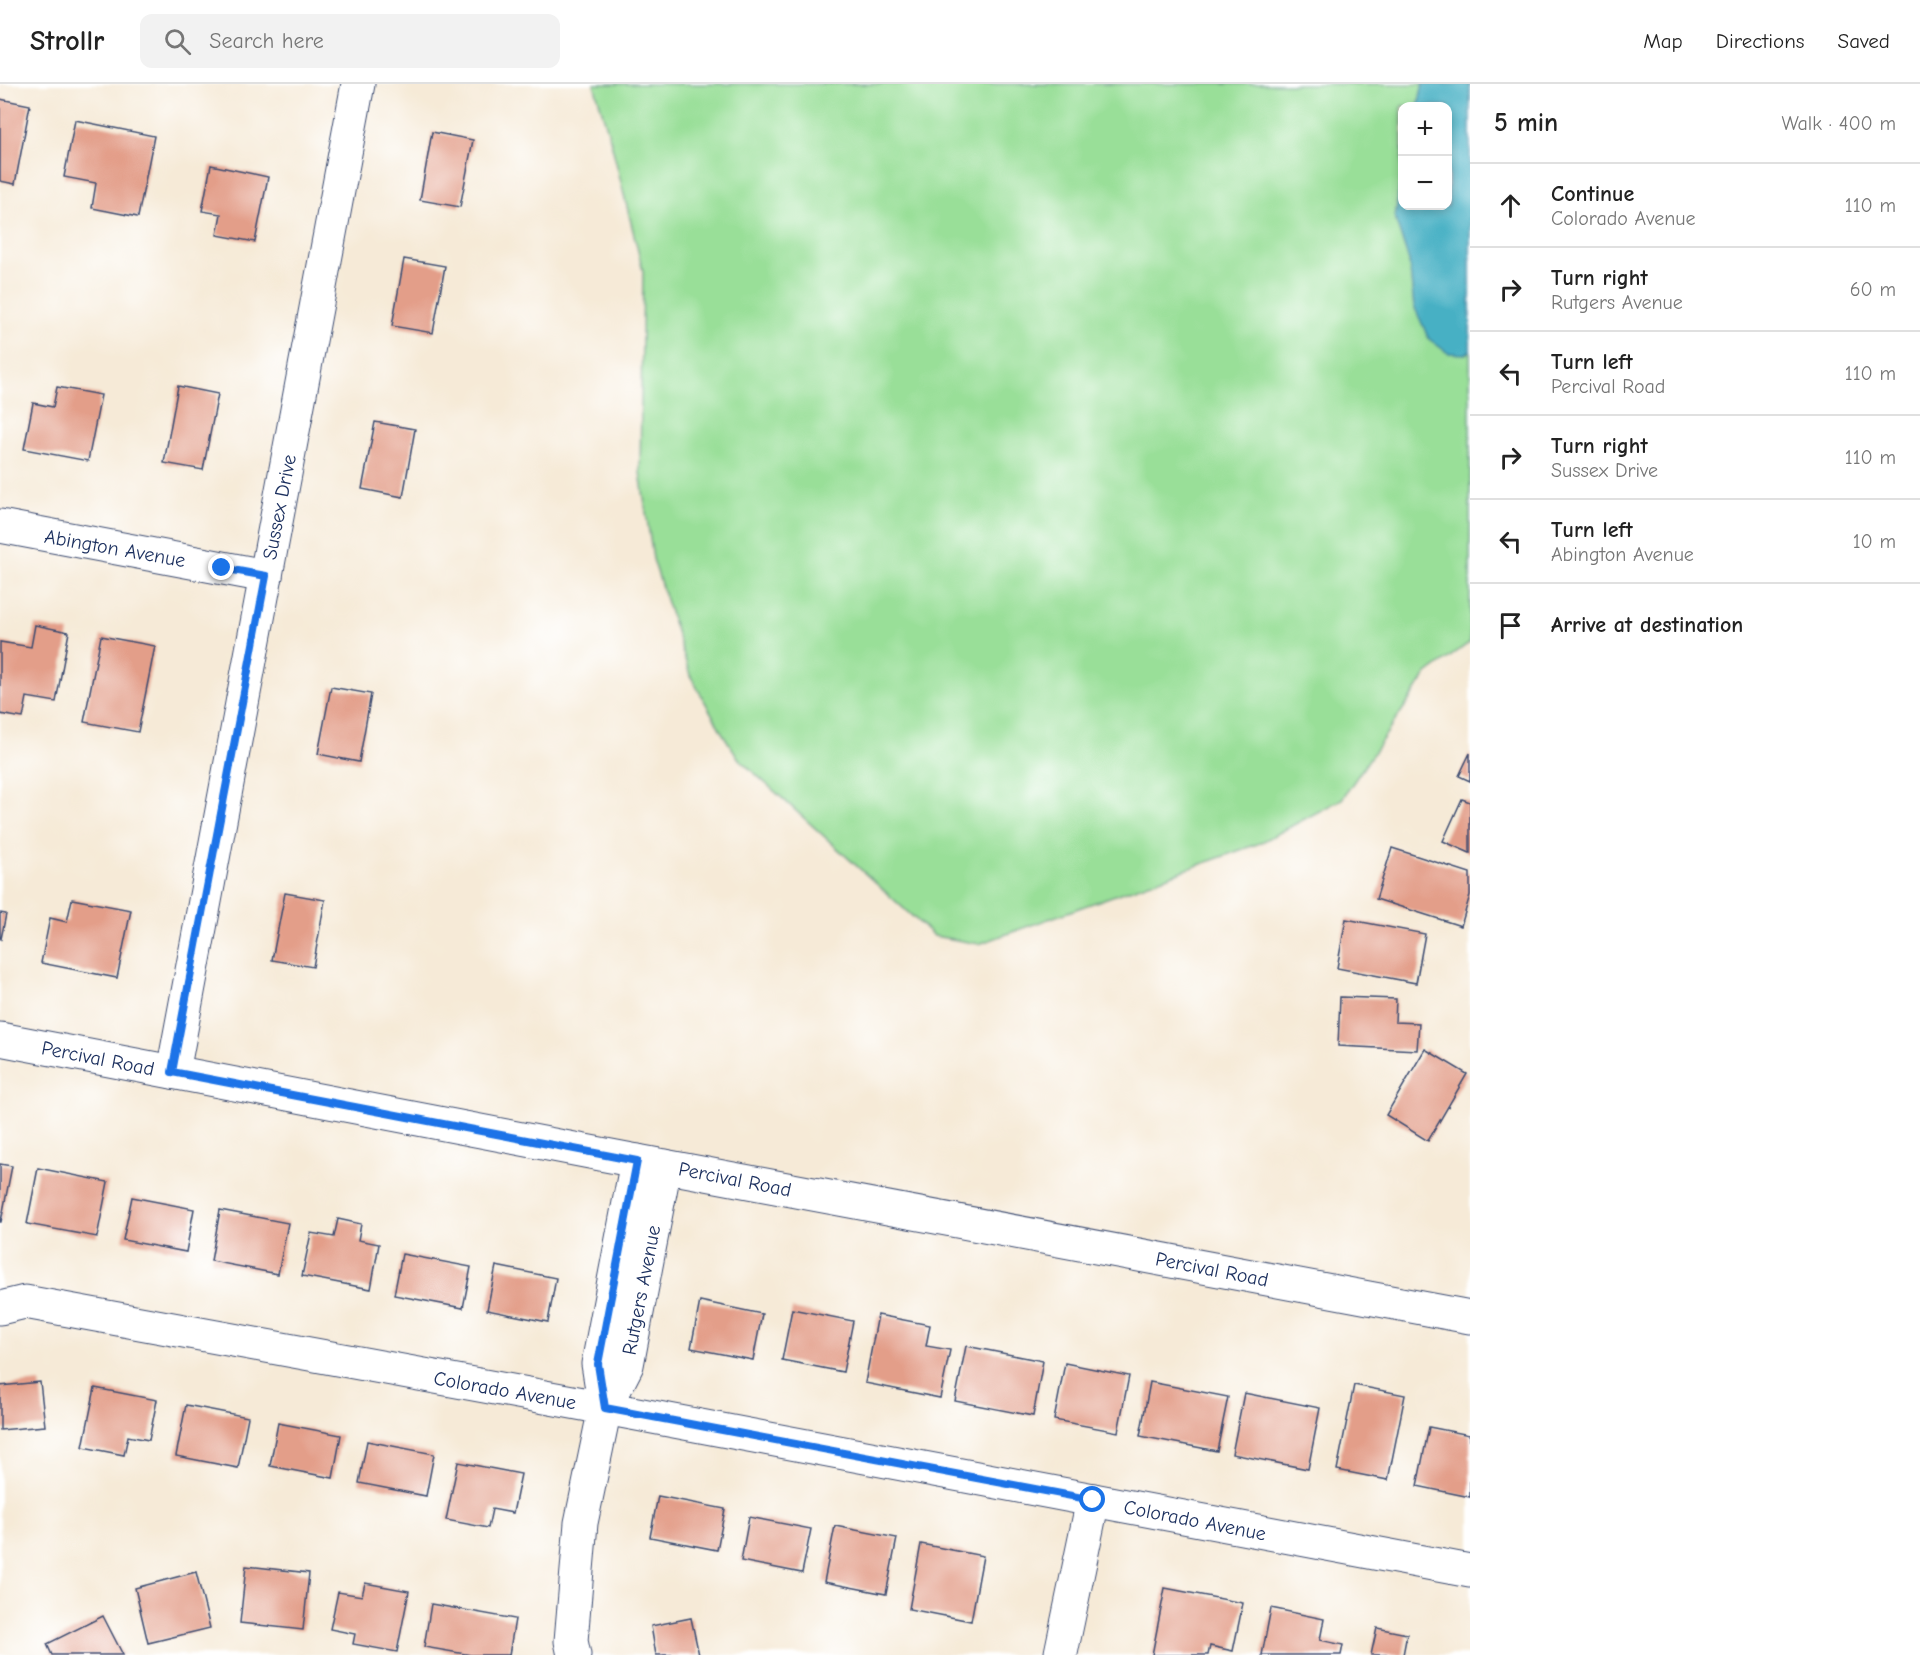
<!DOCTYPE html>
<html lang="en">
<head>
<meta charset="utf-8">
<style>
  body { margin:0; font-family:"Comic Neue",sans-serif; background:#f2f2f2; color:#222 }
  .controls { position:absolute; right:18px; top:18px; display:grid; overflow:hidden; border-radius:12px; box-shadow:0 3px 9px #0003 }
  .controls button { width:54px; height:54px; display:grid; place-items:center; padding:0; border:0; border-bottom:2px solid #e0e0e0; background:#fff; color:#222; font:30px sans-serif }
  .stop { position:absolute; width:18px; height:18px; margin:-14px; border:4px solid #1a73e8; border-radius:50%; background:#fff }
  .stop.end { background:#1a73e8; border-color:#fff; box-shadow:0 2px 6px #0008 }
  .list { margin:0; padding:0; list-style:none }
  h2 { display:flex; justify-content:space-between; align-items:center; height:78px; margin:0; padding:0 24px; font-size:26px }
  h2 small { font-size:20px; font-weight:400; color:#767676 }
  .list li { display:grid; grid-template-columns:39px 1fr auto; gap:18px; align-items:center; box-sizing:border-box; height:84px; padding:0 24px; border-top:2px solid #e0e0e0 }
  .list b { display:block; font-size:22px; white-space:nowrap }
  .list p { margin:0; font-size:20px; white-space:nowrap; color:#767676 }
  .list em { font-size:20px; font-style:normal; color:#767676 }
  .icon { flex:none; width:33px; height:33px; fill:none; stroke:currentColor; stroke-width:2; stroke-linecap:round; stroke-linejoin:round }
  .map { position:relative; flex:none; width:1470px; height:1571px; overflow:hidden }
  header { display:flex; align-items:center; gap:36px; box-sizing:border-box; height:84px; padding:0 30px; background:#fff; border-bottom:2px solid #e0e0e0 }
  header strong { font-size:28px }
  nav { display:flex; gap:33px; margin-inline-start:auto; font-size:21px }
  .search { width:420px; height:54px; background:#f2f2f2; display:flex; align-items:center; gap:15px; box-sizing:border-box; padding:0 21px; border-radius:12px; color:#767676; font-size:22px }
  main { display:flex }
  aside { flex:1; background:#fff }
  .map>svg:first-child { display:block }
  .green { fill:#99df98; stroke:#5a877b; stroke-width:1.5 }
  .water { fill:#46b0c4; stroke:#307091; stroke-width:1.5 }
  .building { fill:#e39e89 }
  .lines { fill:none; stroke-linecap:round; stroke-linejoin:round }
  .minor-casing { stroke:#3c4b70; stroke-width:35 }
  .minor { stroke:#fff; stroke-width:33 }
  .route { stroke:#1a73e8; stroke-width:8 }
  .labels { text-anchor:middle; stroke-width:6; stroke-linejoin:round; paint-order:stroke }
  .street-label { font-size:20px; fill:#1b2f5e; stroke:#fff }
</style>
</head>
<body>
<header>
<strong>Strollr</strong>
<div class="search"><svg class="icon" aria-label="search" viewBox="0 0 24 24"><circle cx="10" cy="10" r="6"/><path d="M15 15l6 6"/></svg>Search here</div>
<nav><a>Map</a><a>Directions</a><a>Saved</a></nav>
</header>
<main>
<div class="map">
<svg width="1470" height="1571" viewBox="0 0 1470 1571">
  <rect width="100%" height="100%" fill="#fff"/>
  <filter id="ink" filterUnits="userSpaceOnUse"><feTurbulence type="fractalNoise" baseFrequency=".0167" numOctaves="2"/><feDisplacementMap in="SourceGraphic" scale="12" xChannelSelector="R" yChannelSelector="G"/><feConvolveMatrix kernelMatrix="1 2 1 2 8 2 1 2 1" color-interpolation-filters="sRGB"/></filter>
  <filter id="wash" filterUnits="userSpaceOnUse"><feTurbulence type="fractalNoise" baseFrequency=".008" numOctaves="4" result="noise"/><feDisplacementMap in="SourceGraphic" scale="24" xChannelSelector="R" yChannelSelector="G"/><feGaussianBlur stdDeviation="1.35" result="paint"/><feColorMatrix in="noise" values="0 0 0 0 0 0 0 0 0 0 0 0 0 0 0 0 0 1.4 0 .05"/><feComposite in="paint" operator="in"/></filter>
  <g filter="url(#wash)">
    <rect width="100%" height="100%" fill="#f6ead7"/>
    <polygon class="green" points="594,0 1423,0 1418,22 1402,22 1402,86 1395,134 1409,177 1414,222 1465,270 1470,267 1470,558 1427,590 1342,715 1260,759 979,860 934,852 739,675 723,650 690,591 653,475 640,388 643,187 611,58"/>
    <polygon class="water" points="1423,0 1470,0 1470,267 1465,270 1448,269 1429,255 1414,222 1409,177 1395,134 1402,86 1402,122 1448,122 1448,22 1418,22"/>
    <g id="blocks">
      <g class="building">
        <polygon points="0,15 30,21 15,100 0,97"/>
        <polygon points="75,36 154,52 138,133 92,124 96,99 64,93"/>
        <polygon points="432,48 473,56 460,123 420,116"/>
        <polygon points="211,81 268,93 255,158 217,151 221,130 202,127"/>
        <polygon points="404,175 445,182 433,249 392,242"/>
        <polygon points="178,302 218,310 203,386 164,379"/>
        <polygon points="57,303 101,311 88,377 24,365 33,319 53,323"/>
        <polygon points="375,338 415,345 403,413 362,405"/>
        <polygon points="35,541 69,548 56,618 27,613 23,634 0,630 0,558 31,563"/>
        <polygon points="101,552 155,562 138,648 84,638"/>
        <polygon points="331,603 371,610 359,678 318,670"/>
        <polygon points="1470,669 1470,697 1459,692"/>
        <polygon points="1462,715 1470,718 1470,769 1443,757"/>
        <polygon points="1392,764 1470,789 1470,811 1461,842 1376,815"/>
        <polygon points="285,809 325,816 313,883 272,876"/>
        <polygon points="72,815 131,826 117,894 41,879 50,834 67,838"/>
        <polygon points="0,829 6,830 1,855 0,854"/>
        <polygon points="1346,835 1425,850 1416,899 1337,884"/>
        <polygon points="1340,913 1396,915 1395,938 1419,939 1417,966 1338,962"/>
        <polygon points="1425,965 1467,990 1428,1057 1386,1031"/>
        <polygon points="0,1080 12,1082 1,1138 0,1138"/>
        <polygon points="38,1084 108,1098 97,1153 27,1140"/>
        <polygon points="132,1113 194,1125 186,1168 123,1156"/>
        <polygon points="220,1126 288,1139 278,1190 211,1177"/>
        <polygon points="338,1135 361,1140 358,1156 379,1160 371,1205 302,1192 311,1149 334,1153"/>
        <polygon points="402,1170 471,1183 463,1224 394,1211"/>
        <polygon points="496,1182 556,1194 548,1238 487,1226"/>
        <polygon points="700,1217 762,1230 753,1276 691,1264"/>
        <polygon points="792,1225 853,1237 843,1288 782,1276"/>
        <polygon points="878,1231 930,1241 926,1262 950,1266 940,1314 865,1299"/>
        <polygon points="966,1262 1043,1277 1033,1332 955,1317"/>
        <polygon points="1065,1279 1129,1292 1118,1348 1054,1336"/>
        <polygon points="40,1298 45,1342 0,1346 0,1302"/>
        <polygon points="1150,1298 1228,1313 1217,1367 1140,1352"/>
        <polygon points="1354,1301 1405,1311 1388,1396 1337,1386"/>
        <polygon points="95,1304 157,1316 149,1356 128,1352 124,1371 83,1363"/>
        <polygon points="1244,1309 1320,1324 1308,1385 1232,1370"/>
        <polygon points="186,1321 248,1333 238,1384 176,1372"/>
        <polygon points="278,1339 341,1351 333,1394 270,1382"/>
        <polygon points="1429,1343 1470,1351 1470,1413 1417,1402"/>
        <polygon points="367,1357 434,1370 426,1412 359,1399"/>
        <polygon points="458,1378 521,1390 513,1429 492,1425 488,1444 446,1436"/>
        <polygon points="658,1412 725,1425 717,1466 650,1453"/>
        <polygon points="749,1433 811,1445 802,1489 741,1477"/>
        <polygon points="835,1442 897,1454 886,1510 824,1498"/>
        <polygon points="921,1460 983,1472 971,1537 909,1525"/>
        <polygon points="246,1482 309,1489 303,1546 240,1539"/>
        <polygon points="196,1488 210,1544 148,1559 135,1504"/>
        <polygon points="365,1499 409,1507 397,1568 353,1560 355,1550 330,1545 338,1508 362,1512"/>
        <polygon points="1165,1504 1243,1519 1233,1567 1210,1562 1208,1571 1152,1571"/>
        <polygon points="431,1520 515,1535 509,1571 471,1571 424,1563"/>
        <polygon points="1271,1524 1324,1535 1320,1556 1343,1561 1341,1571 1262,1571"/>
        <polygon points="103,1532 123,1571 52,1571 47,1560"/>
        <polygon points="691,1534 699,1571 656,1571 651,1542"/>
        <polygon points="1377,1544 1407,1550 1403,1571 1371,1571"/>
      </g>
    </g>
  </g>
  <g filter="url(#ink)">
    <use href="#blocks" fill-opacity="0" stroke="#3c4b70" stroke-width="1.5"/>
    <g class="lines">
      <defs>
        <g id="minor">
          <polyline points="0,442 266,492"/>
          <polyline points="0,955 637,1077 1470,1233"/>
          <polyline points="173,988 358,0"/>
          <polyline points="0,1224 25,1218 605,1324 1470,1487"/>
          <polyline points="605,1324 598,1280 637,1077"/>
          <polyline points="1061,1569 1093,1416"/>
          <polyline points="574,1571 571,1557 581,1439 605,1324 627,1281 665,1082"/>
        </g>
      </defs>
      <use href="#minor" class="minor-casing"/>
      <use href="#minor" class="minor"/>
    </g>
  </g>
  <g class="lines" filter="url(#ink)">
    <polyline class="route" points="222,484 266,492 172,988 637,1077 598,1280 605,1324 1093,1416"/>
  </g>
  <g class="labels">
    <g class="street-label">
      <text transform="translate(279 423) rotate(-79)" y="7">Sussex Drive</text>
      <text transform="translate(115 464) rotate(10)" y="7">Abington Avenue</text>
      <text transform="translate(98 974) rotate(11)" y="7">Percival Road</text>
      <text transform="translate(735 1095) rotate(11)" y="7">Percival Road</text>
      <text transform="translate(1212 1185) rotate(11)" y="7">Percival Road</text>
      <text transform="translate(641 1206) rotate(-79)" y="7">Rutgers Avenue</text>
      <text transform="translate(505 1306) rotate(10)" y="7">Colorado Avenue</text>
      <text transform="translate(1195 1436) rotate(11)" y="7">Colorado Avenue</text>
    </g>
  </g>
</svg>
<div class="controls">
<button>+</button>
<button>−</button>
</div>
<div class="stop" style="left:1093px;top:1416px"></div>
<div class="stop end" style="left:222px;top:484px"></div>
</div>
<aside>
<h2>5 min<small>Walk · 400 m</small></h2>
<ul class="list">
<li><svg class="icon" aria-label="ahead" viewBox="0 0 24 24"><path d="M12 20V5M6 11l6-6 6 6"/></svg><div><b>Continue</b><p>Colorado Avenue</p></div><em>110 m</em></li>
<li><svg class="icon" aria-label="right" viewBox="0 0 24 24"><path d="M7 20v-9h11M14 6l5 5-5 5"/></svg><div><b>Turn right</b><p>Rutgers Avenue</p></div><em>60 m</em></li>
<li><svg class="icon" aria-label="left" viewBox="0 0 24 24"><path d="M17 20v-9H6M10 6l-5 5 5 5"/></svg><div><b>Turn left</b><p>Percival Road</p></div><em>110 m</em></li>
<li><svg class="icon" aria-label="right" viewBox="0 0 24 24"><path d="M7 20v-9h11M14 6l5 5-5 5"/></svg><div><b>Turn right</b><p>Sussex Drive</p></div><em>110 m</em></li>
<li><svg class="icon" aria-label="left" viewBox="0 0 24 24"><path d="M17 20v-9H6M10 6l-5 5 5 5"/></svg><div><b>Turn left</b><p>Abington Avenue</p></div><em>10 m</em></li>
<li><svg class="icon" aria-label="arrive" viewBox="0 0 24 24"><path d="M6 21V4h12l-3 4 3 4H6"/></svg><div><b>Arrive at destination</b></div></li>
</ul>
</aside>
</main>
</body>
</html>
